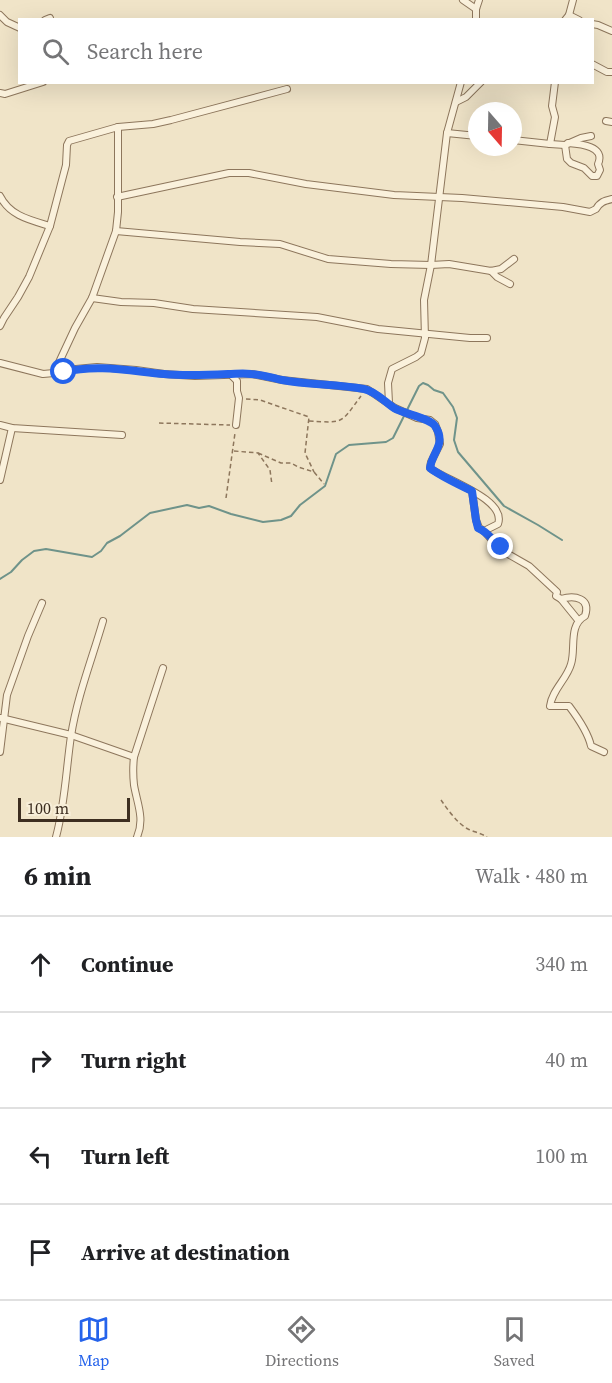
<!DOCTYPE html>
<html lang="en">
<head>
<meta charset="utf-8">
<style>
  body { margin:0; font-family:"Source Serif 4",serif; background:#f2f2f2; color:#202124 }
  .compass { position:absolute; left:468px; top:102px; width:54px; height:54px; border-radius:50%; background:#fff; box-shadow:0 6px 24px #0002; rotate:160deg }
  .scale { position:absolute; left:18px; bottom:15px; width:112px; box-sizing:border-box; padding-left:6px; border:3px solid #3d2e20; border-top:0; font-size:16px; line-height:21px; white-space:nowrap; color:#3d2e20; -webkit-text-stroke:4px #f7eed8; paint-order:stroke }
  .stop { position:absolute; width:18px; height:18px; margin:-14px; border:4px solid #2563eb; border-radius:50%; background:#fff }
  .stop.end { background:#2563eb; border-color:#fff; box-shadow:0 2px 6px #0008 }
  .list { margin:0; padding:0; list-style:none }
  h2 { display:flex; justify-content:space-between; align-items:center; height:78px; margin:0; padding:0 24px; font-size:26px }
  h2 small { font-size:20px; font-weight:400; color:#757577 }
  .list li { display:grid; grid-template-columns:39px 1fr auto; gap:18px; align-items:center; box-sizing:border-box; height:96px; padding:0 24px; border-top:2px solid #e0e0e0 }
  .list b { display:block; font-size:22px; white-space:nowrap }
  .list em { font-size:20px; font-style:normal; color:#757577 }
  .icon { flex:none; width:33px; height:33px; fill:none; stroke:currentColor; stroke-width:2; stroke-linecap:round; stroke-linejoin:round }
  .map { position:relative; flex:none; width:612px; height:837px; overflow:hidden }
  .search { position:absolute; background:#fff; box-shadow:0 6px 24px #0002; left:18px; right:18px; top:18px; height:66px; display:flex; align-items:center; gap:15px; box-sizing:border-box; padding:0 21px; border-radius:0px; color:#757577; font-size:22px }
  .sheet { height:462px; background:#fff }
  nav { display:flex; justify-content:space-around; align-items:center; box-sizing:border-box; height:84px; border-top:2px solid #e0e0e0; background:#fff; font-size:16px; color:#757577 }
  nav a { display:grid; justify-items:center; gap:3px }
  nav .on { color:#2563eb }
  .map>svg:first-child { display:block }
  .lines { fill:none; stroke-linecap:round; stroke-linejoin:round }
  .stream { stroke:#6f938a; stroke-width:2 }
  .minor-casing { stroke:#8d765c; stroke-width:8 }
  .path { stroke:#8d765c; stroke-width:1.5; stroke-dasharray:4.5 3; stroke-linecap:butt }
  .minor { stroke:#faf1dc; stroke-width:6 }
  .route { stroke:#2563eb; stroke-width:8 }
</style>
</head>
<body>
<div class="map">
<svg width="612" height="837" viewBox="0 0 612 837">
  <rect width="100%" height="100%" fill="#f0e4c8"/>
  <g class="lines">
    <polyline class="stream" points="0,579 11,572 22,560 34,551 46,549 92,557 101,551 107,543 120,536 150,513 187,505 199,508 209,506 231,514 263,522 281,520 291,516 300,505 325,486 336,454 349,445 386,442 393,438 419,386 423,383 428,385 434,390 443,393 453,407 457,418 454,440 458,452 504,506 538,525 562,540"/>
    <defs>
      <g id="minor">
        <polyline points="463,0 476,9"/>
        <polyline points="0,15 7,22 20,28"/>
        <polyline points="569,15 573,0"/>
        <polyline points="45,20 50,18"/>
        <polyline points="476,20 476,9 479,0"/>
        <polyline points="565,20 569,15 579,20"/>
        <polyline points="592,24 598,25 612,31"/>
        <polyline points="592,64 607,72 612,72"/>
        <polyline points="0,93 5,94 43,82"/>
        <polyline points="456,102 466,97 481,82"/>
        <polyline points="606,121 612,122"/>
        <polyline points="447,133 477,136"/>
        <polyline points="513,140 550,144 555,117 552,106 555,82"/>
        <polyline points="550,144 565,145 581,138 591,136"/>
        <path d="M 565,145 L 567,159 L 571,163 L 584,168 L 592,176 L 597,176 L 600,170 L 598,164 C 606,146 580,144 568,143"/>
        <path d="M 0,196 C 10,216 30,220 50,226"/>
        <path d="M 117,197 L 229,173 L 249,173 L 306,184 L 394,195 L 462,198 L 563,207 L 590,212 L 596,209 C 600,202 604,201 612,199"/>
        <polyline points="116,231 240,242 280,244 328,259 391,264 431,265 449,264 491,271 501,269 514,259"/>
        <polyline points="491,271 497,277 510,284"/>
        <polyline points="92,298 121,302 154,303 193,309 317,317 378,329 470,338 487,338"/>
        <polyline points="0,326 4,318 18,297 29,277 50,226 66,165 67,145 69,141 118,127 153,124 171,120 287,89"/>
        <polyline points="0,363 43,374 54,373 75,328 92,298 116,231 118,212 118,127"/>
        <path d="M 54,373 L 76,369 L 97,367 L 136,370 L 164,374 L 195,376 L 252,374 L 282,380 L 367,389 L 395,408 L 417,418 L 430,420 L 435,424 L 438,432 L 440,444 L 431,462 L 430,468 C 445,480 507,499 498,524 L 484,531 L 479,528 L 476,520 L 472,491"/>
        <polyline points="231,375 237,381 237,391 239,398 236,425"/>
        <polyline points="389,403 388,383 392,369 416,357 421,353 425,338 424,300 431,265 447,133 461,82"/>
        <polyline points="0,425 12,428 122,435"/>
        <polyline points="0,480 12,428"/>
        <polyline points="484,531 493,541 508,554 529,566 557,592 556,596 561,599"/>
        <path d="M 578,620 L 561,599 C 575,595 591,598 585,616 C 568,625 576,649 571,664 C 567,679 552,690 550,706 L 569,706 C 578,718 588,732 591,746 L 604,752"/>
        <polyline points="1,718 71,735 134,757"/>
        <polyline points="0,752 7,695 28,636 42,603"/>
        <path d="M 56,837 C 65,804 66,770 71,736 C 77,697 92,659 103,621"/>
        <path d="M 137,837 C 145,819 137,803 134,785 C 133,776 133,766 134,757 L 163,668"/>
      </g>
    </defs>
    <use href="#minor" class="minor-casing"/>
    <g class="path">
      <polyline points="246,399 260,400 309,417 305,453 314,472"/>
      <path d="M 309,421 C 345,423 340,424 361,396"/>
      <polyline points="159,423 230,425"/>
      <polyline points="234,451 258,453 270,470 272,485"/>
      <polyline points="258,453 281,463 291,463 298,467 314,472 324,484"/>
      <polyline points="226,498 235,433"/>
      <path d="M 441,800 C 448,810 457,823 468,829 C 474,832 481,833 487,837"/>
    </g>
    <use href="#minor" class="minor"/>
  </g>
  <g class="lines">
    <path class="route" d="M 64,372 C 97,364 130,371 164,374 C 185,376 207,375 228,374 C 235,374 243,373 251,374 C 261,374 272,378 282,380 C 309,385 337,384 364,389 C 375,391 385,402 394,408 C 404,414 430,418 435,426 C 447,444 432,452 430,468 C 442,477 458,484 472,491 L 476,520 L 478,528 C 488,532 493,541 501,547"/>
  </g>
</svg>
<svg class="compass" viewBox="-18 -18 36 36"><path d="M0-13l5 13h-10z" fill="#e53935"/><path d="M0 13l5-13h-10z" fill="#757577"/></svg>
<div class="scale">100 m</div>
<div class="stop" style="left:64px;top:372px"></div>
<div class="stop end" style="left:501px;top:547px"></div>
<div class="search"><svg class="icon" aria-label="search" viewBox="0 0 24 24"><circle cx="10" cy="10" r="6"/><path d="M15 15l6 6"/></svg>Search here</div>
</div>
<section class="sheet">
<h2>6 min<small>Walk · 480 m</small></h2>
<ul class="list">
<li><svg class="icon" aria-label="ahead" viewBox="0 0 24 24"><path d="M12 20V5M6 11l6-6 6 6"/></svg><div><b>Continue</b></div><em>340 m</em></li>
<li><svg class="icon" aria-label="right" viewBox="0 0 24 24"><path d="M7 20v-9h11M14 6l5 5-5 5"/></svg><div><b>Turn right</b></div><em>40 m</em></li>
<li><svg class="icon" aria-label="left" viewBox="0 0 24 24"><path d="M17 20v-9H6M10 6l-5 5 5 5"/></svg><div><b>Turn left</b></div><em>100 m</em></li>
<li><svg class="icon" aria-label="arrive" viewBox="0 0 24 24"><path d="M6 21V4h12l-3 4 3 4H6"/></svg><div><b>Arrive at destination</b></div></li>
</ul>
</section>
<nav>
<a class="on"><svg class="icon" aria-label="map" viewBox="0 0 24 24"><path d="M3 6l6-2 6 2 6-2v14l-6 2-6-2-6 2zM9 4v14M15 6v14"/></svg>Map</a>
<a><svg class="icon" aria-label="directions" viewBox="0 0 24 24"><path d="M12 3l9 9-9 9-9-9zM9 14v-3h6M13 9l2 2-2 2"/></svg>Directions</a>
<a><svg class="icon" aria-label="saved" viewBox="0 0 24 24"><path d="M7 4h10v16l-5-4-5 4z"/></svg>Saved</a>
</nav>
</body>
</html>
